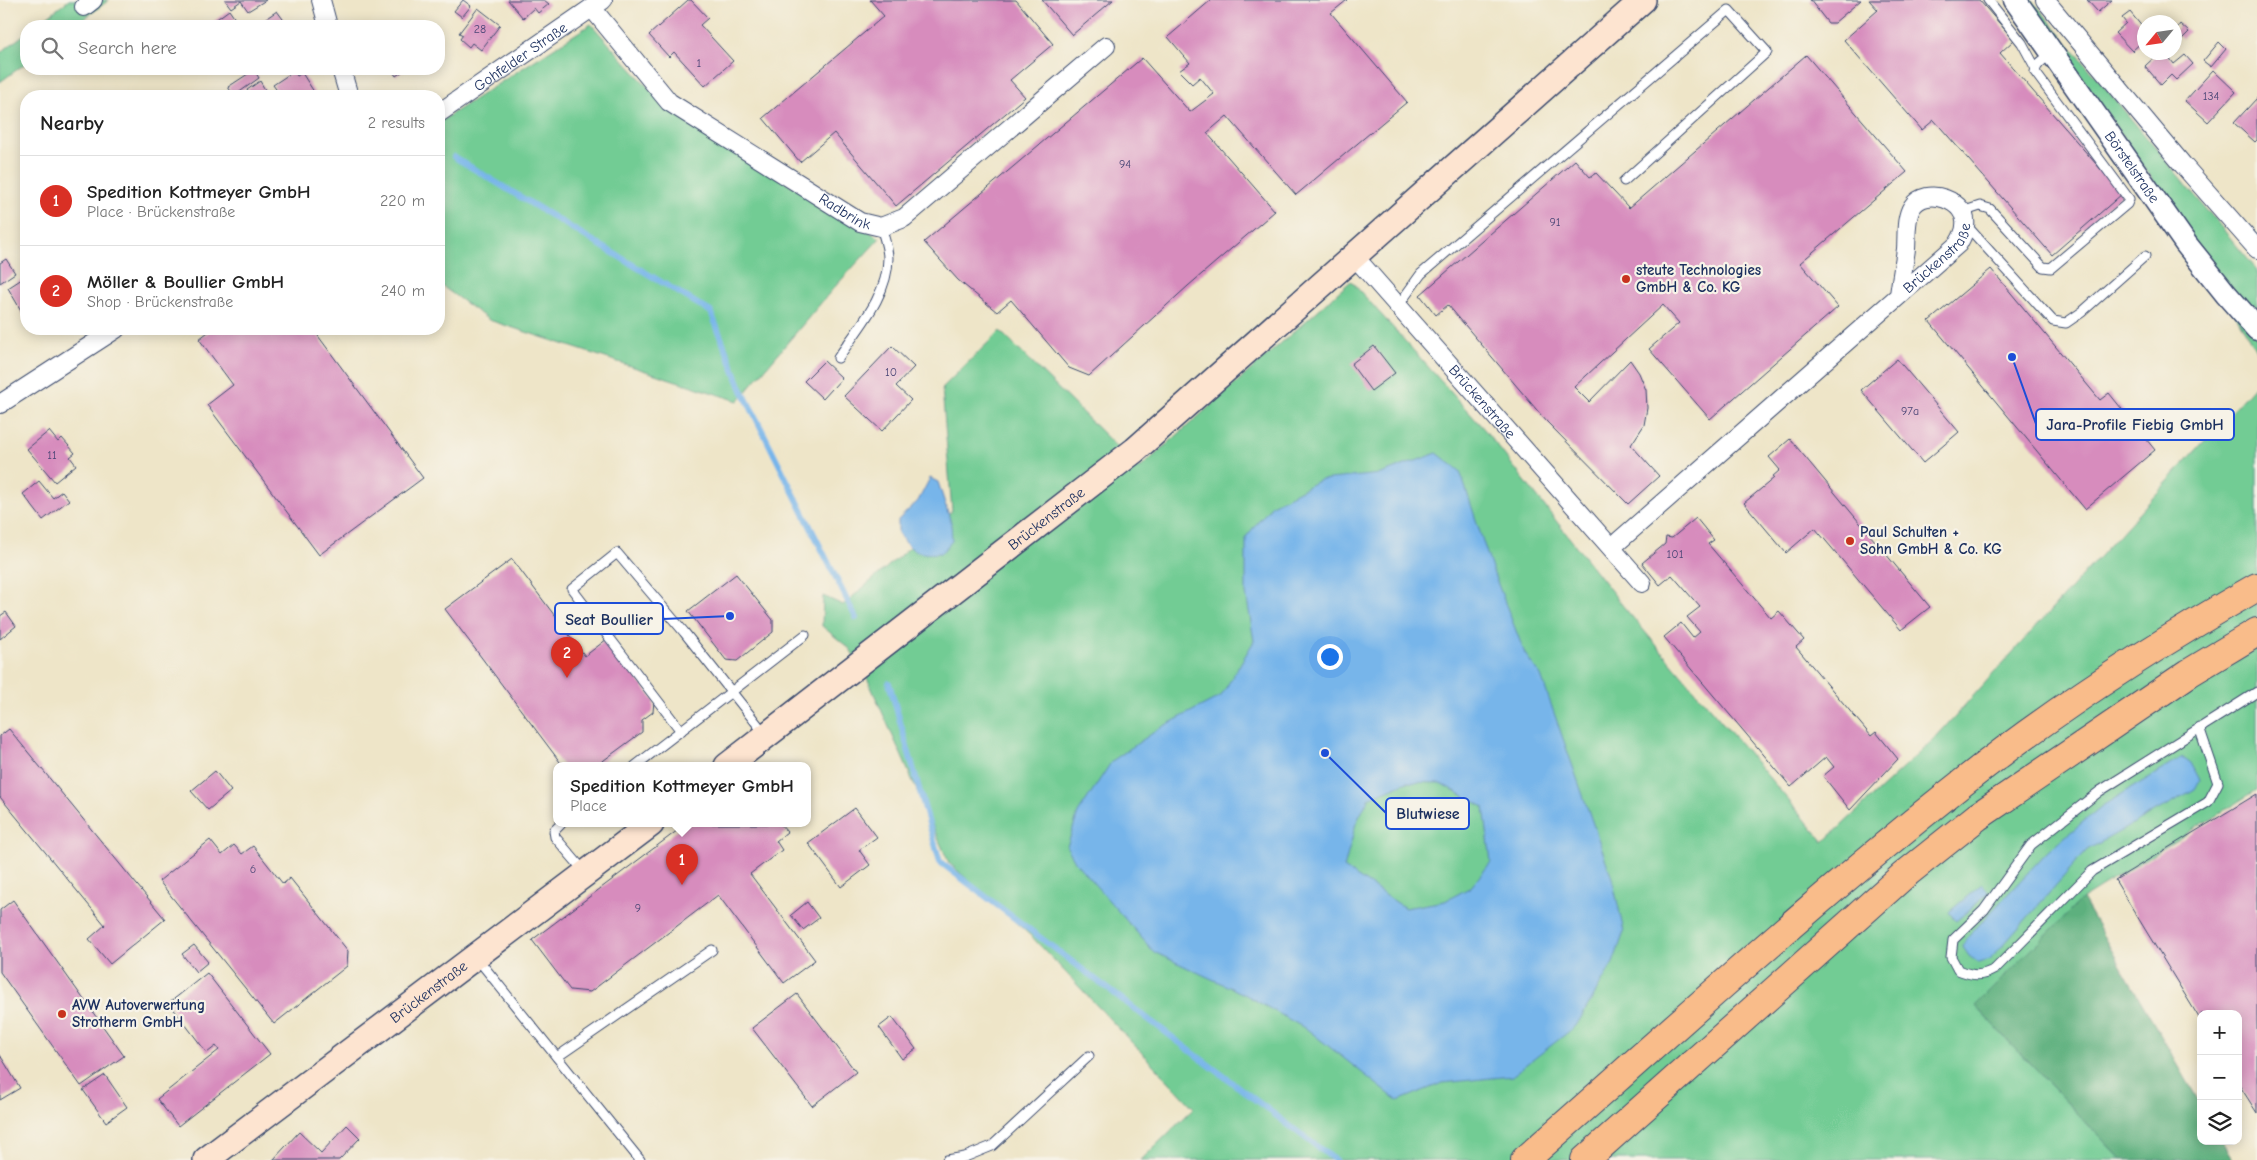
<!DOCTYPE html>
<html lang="en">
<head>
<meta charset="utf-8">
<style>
  body { margin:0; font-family:"Comic Neue",sans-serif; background:#f6f6f6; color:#222 }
  .controls { position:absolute; right:15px; bottom:15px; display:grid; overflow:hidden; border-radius:10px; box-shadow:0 2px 12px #0003 }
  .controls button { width:45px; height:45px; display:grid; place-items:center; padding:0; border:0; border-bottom:1px solid #e0e0e0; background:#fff; color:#222; font:25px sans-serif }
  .compass { position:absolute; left:2137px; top:15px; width:45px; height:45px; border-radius:50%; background:#fff; box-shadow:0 2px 12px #0003; rotate:241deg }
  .you { position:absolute; left:1329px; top:656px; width:18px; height:18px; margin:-12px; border:4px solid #fff; border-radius:50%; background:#1a73e8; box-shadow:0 0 0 8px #1a73e833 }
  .badge { display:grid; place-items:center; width:32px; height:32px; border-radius:50%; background:#d93025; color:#fff; font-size:16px; font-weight:700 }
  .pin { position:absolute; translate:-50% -41px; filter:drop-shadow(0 1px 2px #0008) }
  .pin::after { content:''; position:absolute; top:26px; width:18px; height:15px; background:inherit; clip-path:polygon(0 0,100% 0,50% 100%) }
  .popup { position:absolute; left:553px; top:762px; width:258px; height:65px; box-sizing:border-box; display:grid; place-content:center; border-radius:10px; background:#fff; filter:drop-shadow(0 1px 4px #0005); font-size:16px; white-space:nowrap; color:#767676 }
  .popup b { font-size:19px; color:#222 }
  .popup::after { content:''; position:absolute; left:50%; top:100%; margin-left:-10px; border:10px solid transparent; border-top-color:#fff }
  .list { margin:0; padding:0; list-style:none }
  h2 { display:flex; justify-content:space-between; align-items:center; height:65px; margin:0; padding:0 20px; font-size:21px }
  h2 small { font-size:16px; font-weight:400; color:#767676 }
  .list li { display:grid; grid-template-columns:32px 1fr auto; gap:15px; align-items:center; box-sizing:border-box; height:90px; padding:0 20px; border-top:1px solid #e0e0e0 }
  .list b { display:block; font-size:19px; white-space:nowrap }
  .list p { margin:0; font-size:16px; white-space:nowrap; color:#767676 }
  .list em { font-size:16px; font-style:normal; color:#767676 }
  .icon { flex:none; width:28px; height:28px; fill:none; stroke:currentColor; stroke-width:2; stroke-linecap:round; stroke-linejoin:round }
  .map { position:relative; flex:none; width:2257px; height:1160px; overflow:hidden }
  .search { position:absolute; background:#fff; box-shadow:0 2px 12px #0003; left:20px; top:20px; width:425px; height:55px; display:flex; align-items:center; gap:12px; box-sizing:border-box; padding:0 18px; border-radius:20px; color:#767676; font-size:19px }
  .panel { position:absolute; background:#fff; box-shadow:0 2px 12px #0003; left:20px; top:90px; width:425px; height:245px; border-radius:20px }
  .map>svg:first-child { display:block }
  .green { fill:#72cc94; stroke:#467e79 }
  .forest { fill:#5db07e; stroke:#3c706e }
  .water { fill:#77b5ea; stroke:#4972a4; fill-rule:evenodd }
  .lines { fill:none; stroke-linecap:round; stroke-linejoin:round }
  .stream { stroke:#77b5ea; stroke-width:6 }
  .building { fill:#d78cbd }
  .service-casing { stroke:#3b4a6e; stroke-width:11 }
  .minor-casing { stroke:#3b4a6e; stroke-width:20 }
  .tertiary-casing { stroke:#3b4a6e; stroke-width:25 }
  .secondary-casing { stroke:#3b4a6e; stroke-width:28 }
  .motorway-casing { stroke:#3b4a6e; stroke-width:30 }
  .service { stroke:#fff; stroke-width:9 }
  .minor { stroke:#fff; stroke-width:18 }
  .tertiary { stroke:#fff; stroke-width:22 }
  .secondary { stroke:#fde4d0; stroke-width:25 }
  .motorway { stroke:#f9bc8a; stroke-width:28 }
  .poi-dot { fill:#c8321e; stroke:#f7f3e8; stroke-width:2 }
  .labels { text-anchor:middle; stroke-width:4.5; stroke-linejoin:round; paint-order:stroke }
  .number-label { font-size:12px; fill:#4a4676 }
  .street-label { font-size:15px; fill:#1b2f5e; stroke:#f7f3e8 }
  .poi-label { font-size:15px; font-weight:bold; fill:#1b2f5e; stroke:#f7f3e8; text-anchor:start }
  .leader { fill:none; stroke:#1d4ed8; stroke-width:2 }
  .callout-dot { fill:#1d4ed8; stroke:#f7f3e8; stroke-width:2 }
  .callout { fill:#f7f3e8; stroke:#1d4ed8; stroke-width:2 }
  .callout-label { font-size:16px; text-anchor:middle; font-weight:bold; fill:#1b2f5e }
</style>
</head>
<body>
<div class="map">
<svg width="2257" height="1160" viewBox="0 0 2257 1160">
  <rect width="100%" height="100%" fill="#f7f3e8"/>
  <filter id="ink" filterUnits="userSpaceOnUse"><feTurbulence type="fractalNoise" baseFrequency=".02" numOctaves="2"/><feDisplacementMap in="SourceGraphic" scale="10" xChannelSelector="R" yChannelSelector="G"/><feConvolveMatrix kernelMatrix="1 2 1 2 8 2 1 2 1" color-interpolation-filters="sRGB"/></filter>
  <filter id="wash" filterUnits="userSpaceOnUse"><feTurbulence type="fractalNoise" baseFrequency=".0096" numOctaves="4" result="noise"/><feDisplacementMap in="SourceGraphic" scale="20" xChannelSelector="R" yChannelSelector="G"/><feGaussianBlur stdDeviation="1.12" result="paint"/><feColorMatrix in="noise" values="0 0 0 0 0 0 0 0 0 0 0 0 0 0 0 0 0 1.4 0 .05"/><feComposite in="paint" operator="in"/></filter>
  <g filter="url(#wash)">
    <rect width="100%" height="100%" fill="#eee5c8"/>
    <g class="green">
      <polygon points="69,0 109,0 75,26 35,26"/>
      <polygon points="2028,0 2032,0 2257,270 2257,352 2187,229"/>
      <polygon points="591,24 667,108 722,144 880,238 832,290 738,401 489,320 439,284 439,122"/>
      <polygon points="26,33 26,63 0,82 0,53"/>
      <polygon points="1351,281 1484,429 1623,606 1824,842 1935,738 2257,383 2257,790 2082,899 1975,1006 2122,1160 1141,1160 1194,1108 1031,936 949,863 868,680 850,649 822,626 823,596 843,605 952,511 942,388 1000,331 1139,469"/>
    </g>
    <polygon class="forest" points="2082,899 2201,1105 2201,1141 2222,1141 2233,1160 2122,1160 1975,1006"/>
    <g class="water">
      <path d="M 1437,453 L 1460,471 L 1492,569 L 1525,654 L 1541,676 L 1612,878 L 1624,932 L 1613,963 L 1576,1026 L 1512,1076 L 1442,1083 L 1398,1101 L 1308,1030 L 1244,994 L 1154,952 L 1076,863 L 1067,847 L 1078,813 L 1112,761 L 1160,728 L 1221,696 L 1254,641 L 1246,593 L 1246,537 L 1272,505 L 1320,480 L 1381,474 ZM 1407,782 L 1440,783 L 1484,807 L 1491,862 L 1471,887 L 1445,901 L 1405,908 L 1344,868 L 1356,823 L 1369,798 Z"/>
      <path d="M 930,478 L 938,482 L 951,522 L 952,541 L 941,553 C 917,555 912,552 898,533 L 898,520 L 918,501 Z"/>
      <polygon points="2183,757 2191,763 2200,780 2195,789 2087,850 1990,960 1979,963 1969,956 1963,947 1967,938 2048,851 2102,806"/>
      <polygon points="1982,884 1989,893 1956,921 1949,912"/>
    </g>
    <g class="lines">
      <g class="stream">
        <polyline points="454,157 711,312 741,388 856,618"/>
        <polyline points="889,683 940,862 1335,1160"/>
      </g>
    </g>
    <g id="blocks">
      <g class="building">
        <polygon points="225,0 266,0 248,11 241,1 231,8"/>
        <polygon points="463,0 471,6 462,17 454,11"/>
        <polygon points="508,0 544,0 549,4 538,13 534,8 523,18"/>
        <polygon points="688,0 691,0 708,18 700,25 733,61 705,86 674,52 669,57 649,35"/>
        <polygon points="870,0 1016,0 1053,44 1010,80 1025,97 896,206 834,133 800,162 763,118 884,16"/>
        <polygon points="1042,0 1113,0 1072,35"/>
        <polygon points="1211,0 1347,0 1331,13 1407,102 1296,195 1227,116 1207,133 1275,211 1188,286 1089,376 1069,368 1011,300 997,312 958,280 924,242 1142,58 1190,112 1214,94 1200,77 1192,84 1179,71 1190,63 1168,37"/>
        <polygon points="1810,0 1861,0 1834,23 1828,23"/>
        <polygon points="1869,0 1979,0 2014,40 2000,53 2122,194 2052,255 1934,120 1922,130 1844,40 1878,10"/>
        <polygon points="2087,0 2112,0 2098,12"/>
        <polygon points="478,8 500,25 481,50 472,43 469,47 460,39 463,35 459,33"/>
        <polygon points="229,10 240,26 218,26 214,21"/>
        <polygon points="277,11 288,26 255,26"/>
        <polygon points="2130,12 2144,29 2144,40 2132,51 2115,33 2126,23 2122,18"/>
        <polygon points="2180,24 2189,32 2182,39 2174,32"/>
        <polygon points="2219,42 2226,49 2211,67 2203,61"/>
        <polygon points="2160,52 2165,52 2174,64 2185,55 2193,64 2176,80 2171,75 2161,85 2145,66"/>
        <polygon points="1806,55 1907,172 1800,263 1838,307 1710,419 1649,349 1679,323 1663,305 1574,387 1589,402 1630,360 1639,373 1646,390 1647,408 1644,425 1631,445 1659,476 1628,504 1547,422 1448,305 1436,315 1420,295 1575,160 1590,177 1596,173 1629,208"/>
        <polygon points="391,69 406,69 396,76"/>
        <polygon points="254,70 259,78 234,96 228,87"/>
        <polygon points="2213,70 2236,92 2208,122 2185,101"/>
        <polygon points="294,71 297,76 302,73 316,95 281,96 273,85"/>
        <polygon points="260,81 268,95 251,96 247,90"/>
        <polygon points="2257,98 2257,140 2255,142 2234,123"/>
        <polygon points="6,259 15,273 0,283 0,263"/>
        <polygon points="1991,269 2100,400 2109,393 2155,450 2085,509 1929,321"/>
        <polygon points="25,277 26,280 26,319 8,288"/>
        <polygon points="212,329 299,329 303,334 313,329 423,478 319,555 207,405 233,385 199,339"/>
        <polygon points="892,346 914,367 896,386 911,400 882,431 844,396"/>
        <polygon points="1374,346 1395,373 1371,391 1351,364"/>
        <polygon points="1897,359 1959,432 1923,463 1861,390"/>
        <polygon points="824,361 842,378 823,399 804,381"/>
        <polygon points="49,431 58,442 62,438 75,453 70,457 76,465 55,482 27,449"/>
        <polygon points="1790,439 1930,607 1901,630 1815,528 1786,553 1744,503 1774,478 1772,477 1780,470 1769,457"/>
        <polygon points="39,481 53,498 62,491 69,500 43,520 23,494"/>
        <polygon points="1696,518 1714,540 1708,544 1771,618 1779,611 1804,640 1796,647 1871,736 1876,732 1898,759 1850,810 1823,776 1834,767 1826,757 1791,787 1664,637 1681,623 1693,638 1700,632 1687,617 1700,607 1672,575 1660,585 1642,563 1665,544 1666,537 1672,538"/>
        <polygon points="512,559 585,656 607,639 654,701 653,712 642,720 642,732 596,766 563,766 445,609"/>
        <polygon points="736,574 773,620 773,632 737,661 726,660 688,611"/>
        <polygon points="6,612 16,626 0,639 0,616"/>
        <polygon points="9,729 165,919 110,964 89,939 105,925 0,797 0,736"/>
        <polygon points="215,771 231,791 208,810 191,791"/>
        <polygon points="2257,794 2257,1113 2238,1083 2238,1014 2201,1014 2201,1021 2115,880"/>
        <polygon points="855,808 877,837 859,850 870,865 841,887 808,843"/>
        <polygon points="686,824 780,824 787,832 776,841 782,850 750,874 815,960 784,983 718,895 590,992 570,990 532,940"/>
        <polygon points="210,840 222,855 234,845 242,854 253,846 283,884 290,878 348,951 347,966 274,1024 159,881"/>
        <polygon points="13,900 124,1056 81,1086 0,972 0,910"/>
        <polygon points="807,902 819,918 803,930 791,915"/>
        <polygon points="194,945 208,962 196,972 182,954"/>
        <polygon points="207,973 270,1054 178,1126 157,1099 219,1050 216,1046 207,1053 169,1003"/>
        <polygon points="797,994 856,1072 812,1106 752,1028"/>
        <polygon points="892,1017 916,1049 902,1059 879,1027"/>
        <polygon points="0,1055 20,1088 0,1100"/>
        <polygon points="105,1075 127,1107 106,1122 83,1090"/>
        <polygon points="347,1125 360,1138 339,1160 273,1160 299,1132 321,1153"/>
      </g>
    </g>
  </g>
  <g filter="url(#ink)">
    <use href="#blocks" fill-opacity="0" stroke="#3b4a6e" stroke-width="1"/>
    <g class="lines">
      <defs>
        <g id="service">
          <polyline points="1988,0 2022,43 2035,67"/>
          <path d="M 1962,212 L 1980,206 L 1990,209 L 2043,267 L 2051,268 L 2127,204 L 2129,199 L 2035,72 C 2036,63 2045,59 2052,54"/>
          <polyline points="1966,225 2053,321 2066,323 2082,312 2145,256"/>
          <polyline points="1398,306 1421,274 1729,10 1767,52 1624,181"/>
          <path d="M 838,358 C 858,328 888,296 888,258 C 888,248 884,237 881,227"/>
          <path d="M 2199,727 L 2218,783 L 2208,802 L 2092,871 L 1995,969 C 1981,977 1973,976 1958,970 L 1951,957 L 1953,940 L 1984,910 L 2031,845 L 2100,791 L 2257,692"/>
          <polyline points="681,731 572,589 617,553 684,632 765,734"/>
          <polyline points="635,766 805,635"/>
          <polyline points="561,824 554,831 555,837 584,871"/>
          <polyline points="476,957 640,1160"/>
          <polyline points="557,1057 712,950"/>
          <polyline points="947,1160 965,1157 992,1146 1089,1056"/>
        </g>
        <g id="minor">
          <polyline points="321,0 328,26"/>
          <polyline points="2045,0 2183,165 2257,249"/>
          <polyline points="84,7 93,0"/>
          <path id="s1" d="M 592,8 L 669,102 L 860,222 L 881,227 L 904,218 L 1106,46"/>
          <polyline points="341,69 349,96"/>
          <path id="s2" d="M 439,113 L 603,0"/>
          <path id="s3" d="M 1354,256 L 1642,583"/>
          <polyline points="0,404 116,329"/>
          <path id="s4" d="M 1612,547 L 1958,244 C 1961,239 1965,232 1965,226 C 1969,201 1926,185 1912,207 C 1905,218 1907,236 1906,249 C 1904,264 1901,279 1899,295"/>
        </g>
        <g id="tertiary">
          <path id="s5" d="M 2015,0 L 2186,244 L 2226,294 L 2257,329"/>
        </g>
        <g id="secondary">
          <path id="s6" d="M 727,766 L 1135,450 L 1643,0"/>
          <path id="s7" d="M 206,1160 L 651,824"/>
        </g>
        <g id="motorway">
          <path d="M 1525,1160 C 1669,1034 1811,902 1961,784 C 2054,710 2154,646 2257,587"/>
          <polyline points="1585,1160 1903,876 1977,817 2189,673 2257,632"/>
        </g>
      </defs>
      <use href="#service" class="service-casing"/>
      <use href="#minor" class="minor-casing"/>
      <use href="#tertiary" class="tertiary-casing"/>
      <use href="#secondary" class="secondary-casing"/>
      <use href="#motorway" class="motorway-casing"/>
      <use href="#service" class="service"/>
      <use href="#minor" class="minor"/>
      <use href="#tertiary" class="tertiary"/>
      <use href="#secondary" class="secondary"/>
      <use href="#motorway" class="motorway"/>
    </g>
  </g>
  <g class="poi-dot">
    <circle cx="1626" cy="279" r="5"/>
    <circle cx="1850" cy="541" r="5"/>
    <circle cx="62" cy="1014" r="5"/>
  </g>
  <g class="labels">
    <g class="number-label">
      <text x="480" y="33">28</text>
      <text x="699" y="67">1</text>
      <text x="2211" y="100">134</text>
      <text x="1125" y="168">94</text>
      <text x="1555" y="226">91</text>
      <text x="891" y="376">10</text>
      <text x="1910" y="415">97a</text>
      <text x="52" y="459">11</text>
      <text x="1675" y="558">101</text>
      <text x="253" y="873">6</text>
      <text x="638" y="912">9</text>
    </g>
    <g class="street-label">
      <text dy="5" stroke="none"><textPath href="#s2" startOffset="99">Gohfelder Straße</textPath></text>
      <text dy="5" stroke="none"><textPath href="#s5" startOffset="204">Börstelstraße</textPath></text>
      <text dy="5" stroke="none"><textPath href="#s1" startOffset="329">Radbrink</textPath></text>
      <text dy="5" stroke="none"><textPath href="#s4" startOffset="436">Brückenstraße</textPath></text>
      <text dy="5" stroke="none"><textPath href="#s3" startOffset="194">Brückenstraße</textPath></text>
      <text dy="5" stroke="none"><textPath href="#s6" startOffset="404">Brückenstraße</textPath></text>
      <text dy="5" stroke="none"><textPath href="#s7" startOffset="279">Brückenstraße</textPath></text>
    </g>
    <g class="poi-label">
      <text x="1636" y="275">steute Technologies<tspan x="1636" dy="17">GmbH &amp; Co. KG</tspan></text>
      <text x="1860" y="537">Paul Schulten +<tspan x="1860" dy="17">Sohn GmbH &amp; Co. KG</tspan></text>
      <text x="72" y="1010">AVW Autoverwertung<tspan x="72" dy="17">Strotherm GmbH</tspan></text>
    </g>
  </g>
  <path class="leader" d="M2012 357L2036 424M730 616L663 619M1325 753L1386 813"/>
  <g class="callout-dot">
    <circle cx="2012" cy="357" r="5"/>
    <circle cx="730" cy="616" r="5"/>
    <circle cx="1325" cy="753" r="5"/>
  </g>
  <g class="callout">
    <rect x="2036" y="409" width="198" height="31" rx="5"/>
    <rect x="555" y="603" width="108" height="31" rx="5"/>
    <rect x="1386" y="798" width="83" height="31" rx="5"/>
  </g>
  <g class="callout-label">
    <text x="2135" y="430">Jara-Profile Fiebig GmbH</text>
    <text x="609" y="625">Seat Boullier</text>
    <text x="1428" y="819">Blutwiese</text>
  </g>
</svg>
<div class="controls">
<button>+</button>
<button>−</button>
<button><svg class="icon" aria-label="layers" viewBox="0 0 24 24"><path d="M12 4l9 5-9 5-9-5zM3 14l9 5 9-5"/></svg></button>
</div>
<svg class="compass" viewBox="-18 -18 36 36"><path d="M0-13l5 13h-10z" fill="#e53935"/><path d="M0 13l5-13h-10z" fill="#767676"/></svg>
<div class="you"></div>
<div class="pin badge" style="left:682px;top:885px">1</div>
<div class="popup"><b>Spedition Kottmeyer GmbH</b>Place</div>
<div class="pin badge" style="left:567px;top:678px">2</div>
<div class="search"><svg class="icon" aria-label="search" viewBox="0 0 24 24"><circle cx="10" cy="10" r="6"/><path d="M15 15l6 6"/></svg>Search here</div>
<section class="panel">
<h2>Nearby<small>2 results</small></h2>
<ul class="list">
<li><span class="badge">1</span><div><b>Spedition Kottmeyer GmbH</b><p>Place · Brückenstraße</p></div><em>220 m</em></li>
<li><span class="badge">2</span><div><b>Möller &amp; Boullier GmbH</b><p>Shop · Brückenstraße</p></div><em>240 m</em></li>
</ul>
</section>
</div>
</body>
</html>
